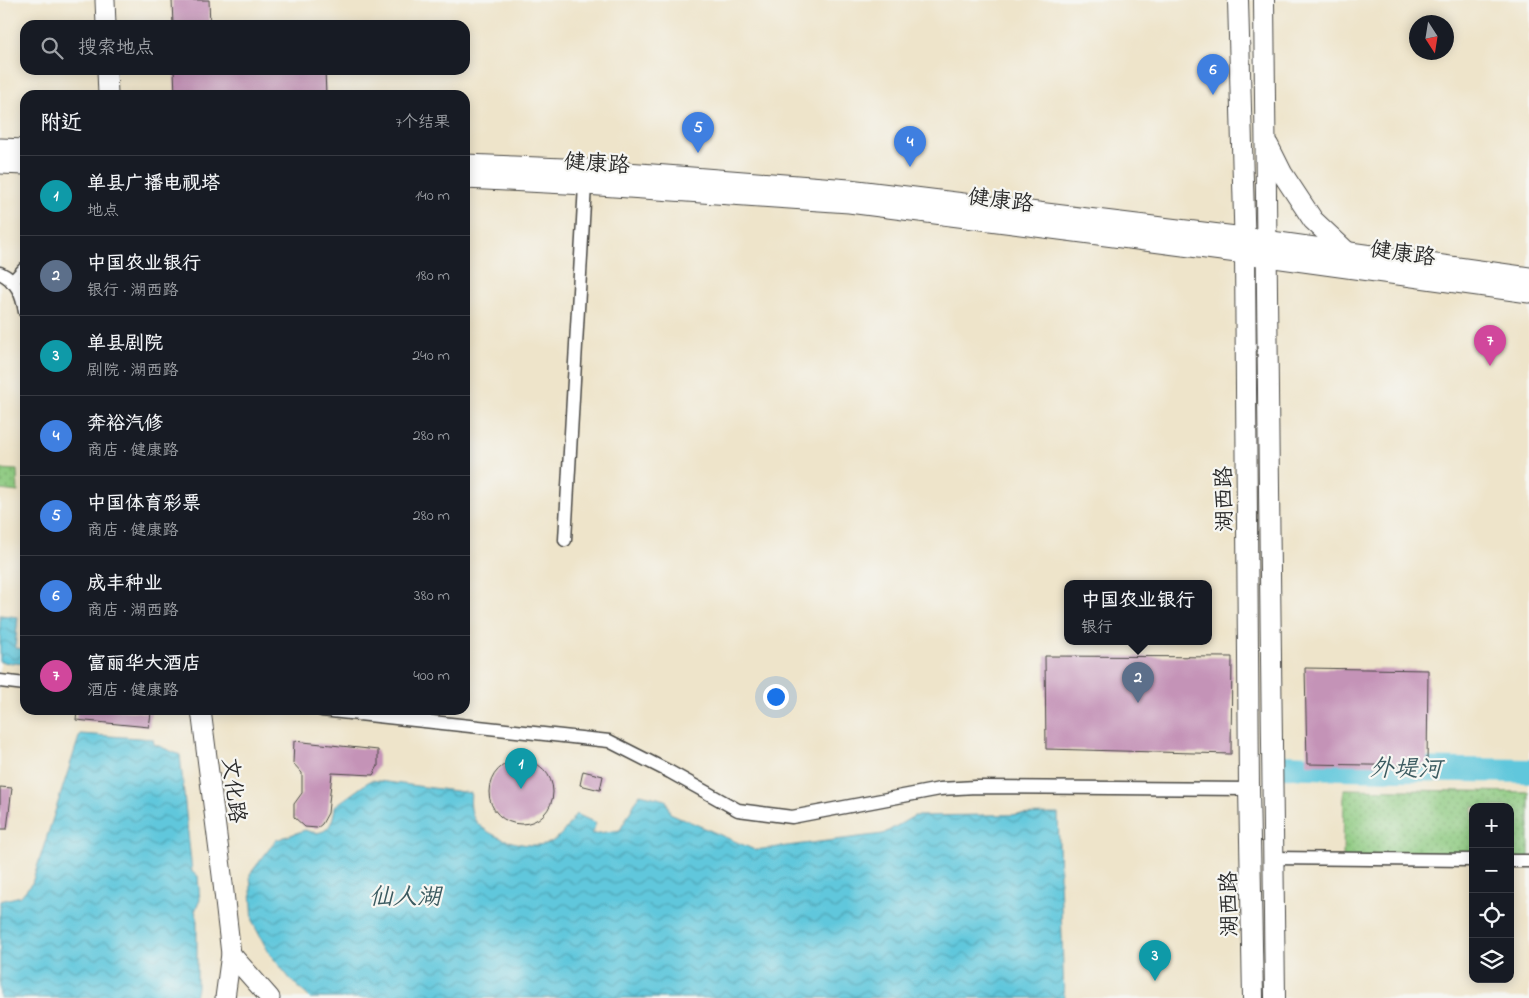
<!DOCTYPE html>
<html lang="zh">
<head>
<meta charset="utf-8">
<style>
  body { margin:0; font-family:"Indie Flower","LXGW WenKai TC",sans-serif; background:#20242c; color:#f1f3f6 }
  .controls { position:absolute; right:15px; bottom:15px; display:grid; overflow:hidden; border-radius:10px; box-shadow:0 2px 12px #0003 }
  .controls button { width:45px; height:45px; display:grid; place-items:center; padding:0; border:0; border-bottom:1px solid #363941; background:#171b24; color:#f1f3f6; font:25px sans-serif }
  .compass { position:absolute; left:1409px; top:15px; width:45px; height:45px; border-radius:50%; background:#171b24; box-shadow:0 2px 12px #0003; rotate:168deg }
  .you { position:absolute; left:775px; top:696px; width:18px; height:18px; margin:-12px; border:4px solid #fff; border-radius:50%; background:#1a73e8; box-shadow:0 0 0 8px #1a73e833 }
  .badge { display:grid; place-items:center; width:32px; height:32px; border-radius:50%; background:#d690ce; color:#fff; font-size:16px; font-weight:700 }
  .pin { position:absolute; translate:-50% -41px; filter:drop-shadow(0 1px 2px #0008) }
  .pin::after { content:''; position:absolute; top:26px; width:18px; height:15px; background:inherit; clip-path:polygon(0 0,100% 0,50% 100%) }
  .popup { position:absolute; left:1064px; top:580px; width:148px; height:65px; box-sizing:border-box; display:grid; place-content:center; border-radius:10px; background:#171b24; filter:drop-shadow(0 1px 4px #0005); font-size:16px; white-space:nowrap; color:#9ea1a6 }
  .popup b { font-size:19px; color:#f1f3f6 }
  .popup::after { content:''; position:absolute; left:50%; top:100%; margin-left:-10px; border:10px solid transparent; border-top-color:#171b24 }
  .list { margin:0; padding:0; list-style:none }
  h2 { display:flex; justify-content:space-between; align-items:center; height:65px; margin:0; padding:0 20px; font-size:21px }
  h2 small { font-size:16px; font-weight:400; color:#9ea1a6 }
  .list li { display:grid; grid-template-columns:32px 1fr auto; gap:15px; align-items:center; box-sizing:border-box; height:80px; padding:0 20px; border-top:1px solid #363941 }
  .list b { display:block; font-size:19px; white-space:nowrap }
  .list p { margin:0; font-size:16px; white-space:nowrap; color:#9ea1a6 }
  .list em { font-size:16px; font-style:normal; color:#9ea1a6 }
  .icon { flex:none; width:28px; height:28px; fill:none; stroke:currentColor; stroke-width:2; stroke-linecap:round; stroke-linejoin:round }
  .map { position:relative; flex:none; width:1529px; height:998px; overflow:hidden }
  .search { position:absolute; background:#171b24; box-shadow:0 2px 12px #0003; left:20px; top:20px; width:450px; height:55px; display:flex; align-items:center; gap:12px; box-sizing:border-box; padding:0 18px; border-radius:15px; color:#9ea1a6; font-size:19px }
  .panel { position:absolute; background:#171b24; box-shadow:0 2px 12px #0003; left:20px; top:90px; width:450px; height:625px; border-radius:15px }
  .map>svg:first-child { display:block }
  .grass { fill:url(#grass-dots); stroke:#5c7a55 }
  .water { fill:url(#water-waves); stroke:#467984 }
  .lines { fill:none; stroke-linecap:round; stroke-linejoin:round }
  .river { stroke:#60c7dc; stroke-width:24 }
  .building { fill:#c493b7 }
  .street-casing { stroke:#484743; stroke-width:15 }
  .secondary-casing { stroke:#484743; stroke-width:21 }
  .primary-casing { stroke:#484743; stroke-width:22 }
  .street { stroke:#fff; stroke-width:12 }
  .secondary { stroke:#fff; stroke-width:19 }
  .primary { stroke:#fff; stroke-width:20 }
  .labels { text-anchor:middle; stroke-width:4.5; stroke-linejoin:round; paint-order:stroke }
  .street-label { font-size:22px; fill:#2b2b2b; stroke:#f6f6f2 }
  .water-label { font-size:24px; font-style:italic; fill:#3b5a60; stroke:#f6f6f2 }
</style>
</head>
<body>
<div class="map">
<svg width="1529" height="998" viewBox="0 0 1529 998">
  <defs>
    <pattern id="grass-dots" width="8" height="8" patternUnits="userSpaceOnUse" patternTransform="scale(1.25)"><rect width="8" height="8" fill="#8cc97f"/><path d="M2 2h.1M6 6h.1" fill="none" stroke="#73a368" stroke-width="1.8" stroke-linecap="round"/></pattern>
    <pattern id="water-waves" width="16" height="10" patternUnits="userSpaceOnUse" patternTransform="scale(1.25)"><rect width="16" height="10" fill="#60c7dc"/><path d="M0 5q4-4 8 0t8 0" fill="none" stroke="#4fa2b3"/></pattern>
  </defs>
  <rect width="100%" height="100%" fill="#f6f6f2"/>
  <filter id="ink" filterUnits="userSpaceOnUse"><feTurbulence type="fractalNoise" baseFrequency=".02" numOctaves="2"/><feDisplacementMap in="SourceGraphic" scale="10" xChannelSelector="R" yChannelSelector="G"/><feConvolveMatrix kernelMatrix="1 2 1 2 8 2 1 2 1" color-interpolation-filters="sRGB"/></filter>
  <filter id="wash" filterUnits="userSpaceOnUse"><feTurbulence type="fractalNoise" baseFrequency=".0096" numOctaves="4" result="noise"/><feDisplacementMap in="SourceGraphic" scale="20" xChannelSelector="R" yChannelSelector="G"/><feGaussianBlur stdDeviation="1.12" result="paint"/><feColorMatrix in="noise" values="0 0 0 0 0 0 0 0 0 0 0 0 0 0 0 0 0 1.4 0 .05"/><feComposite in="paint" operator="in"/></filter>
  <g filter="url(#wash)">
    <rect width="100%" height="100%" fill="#eee4ca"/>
    <g class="grass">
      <polygon points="0,469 17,470 18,492 0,490"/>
      <polygon points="1344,789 1529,792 1529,861 1510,861 1510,807 1473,807 1473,860 1343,859"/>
    </g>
    <g class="water">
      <polygon points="0,615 18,617 15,648 25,649 25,664 0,662"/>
      <polygon points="80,734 153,739 154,744 180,755 192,872 198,876 200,900 195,911 197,917 197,987 195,998 0,998 0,901 21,896 32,883"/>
      <path d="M 371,780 L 471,793 C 470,801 470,812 475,820 C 488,839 537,854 556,839 C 564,833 570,822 576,814 L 596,823 L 592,834 L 620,830 L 640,794 L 666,800 L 670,813 L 755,850 L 883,834 L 914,816 L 1058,814 L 1064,998 L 310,998 L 291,980 L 269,953 L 253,923 L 250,874 L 276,840 L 305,830 C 326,838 333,826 335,806 Z"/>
    </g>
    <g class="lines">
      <polyline class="river" points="1283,766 1336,768 1529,771"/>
    </g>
    <g id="blocks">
      <g class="building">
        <polygon points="172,0 209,0 210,25 173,25"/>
        <polygon points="174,70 325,70 326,95 175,95"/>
        <polygon points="1045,656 1232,657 1231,754 1046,749"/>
        <polygon points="1305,668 1428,670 1427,766 1307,764"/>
        <polygon points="77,710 116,710 151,713 149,727 76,720"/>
        <polygon points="294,741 378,750 378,766 373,775 332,773 328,813 322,824 317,828 305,827 294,817 294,804 302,793 302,773 293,763"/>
        <circle cx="521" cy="792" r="32"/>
        <polygon points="583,771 603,776 600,790 580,785"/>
        <polygon points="0,787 12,788 7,829 0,829"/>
      </g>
    </g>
  </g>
  <g filter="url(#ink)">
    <use href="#blocks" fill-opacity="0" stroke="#484743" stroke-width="1"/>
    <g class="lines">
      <defs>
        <g id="street">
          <path d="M 0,273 C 17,281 22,294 25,312"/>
          <polyline points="12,282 25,268"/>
          <polyline points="565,540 585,185"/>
          <polyline points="0,681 25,684"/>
          <polyline points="322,710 609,741 670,772 738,810 792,817 940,789 976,787 1250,789"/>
          <polyline points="1272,858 1473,860"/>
          <polyline points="1510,861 1529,861"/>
        </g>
        <g id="secondary">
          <polyline points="105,0 106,25"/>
          <polyline points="107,70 108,95"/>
          <polyline points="0,148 25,149"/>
          <polyline points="0,164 25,165"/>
          <polyline points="465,164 588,169 849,189 1244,237 1529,277"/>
          <polyline points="465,179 585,185 849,203 1245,254 1529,293"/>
          <polyline points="201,710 222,875 231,954 225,998"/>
          <polyline points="231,954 270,998"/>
        </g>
        <g id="primary">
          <polyline points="1238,0 1245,254 1249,788 1253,998"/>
          <path d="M 1264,0 C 1269,333 1269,665 1275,998"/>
          <polyline points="1268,145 1282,173 1313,220 1346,251"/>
        </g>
      </defs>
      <use href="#street" class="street-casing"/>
      <use href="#secondary" class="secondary-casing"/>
      <use href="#primary" class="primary-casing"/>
      <use href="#street" class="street"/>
      <use href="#secondary" class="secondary"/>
      <use href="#primary" class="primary"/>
    </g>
  </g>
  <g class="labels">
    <g class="street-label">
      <text transform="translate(597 162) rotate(4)" y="8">健康路</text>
      <text transform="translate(1001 199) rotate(7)" y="8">健康路</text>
      <text transform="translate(1403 252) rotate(8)" y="8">健康路</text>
      <text transform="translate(1223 499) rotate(-91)" y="8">湖西路</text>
      <text transform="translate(235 790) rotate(83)" y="8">文化路</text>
      <text transform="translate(1228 904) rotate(-91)" y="8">湖西路</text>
    </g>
    <g class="water-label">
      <text transform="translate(1406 768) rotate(1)" y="8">外堤河</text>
      <text x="405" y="904">仙人湖</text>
    </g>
  </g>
</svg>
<div class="controls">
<button>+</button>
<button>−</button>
<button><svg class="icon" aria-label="locate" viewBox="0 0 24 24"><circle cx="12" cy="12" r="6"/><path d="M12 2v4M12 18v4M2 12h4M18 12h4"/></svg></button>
<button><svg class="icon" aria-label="layers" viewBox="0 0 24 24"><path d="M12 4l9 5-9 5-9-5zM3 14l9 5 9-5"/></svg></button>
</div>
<svg class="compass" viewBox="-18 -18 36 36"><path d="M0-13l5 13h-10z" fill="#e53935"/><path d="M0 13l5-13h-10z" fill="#9ea1a6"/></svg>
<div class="you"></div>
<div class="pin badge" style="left:521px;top:789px;background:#0f9aa8">1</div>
<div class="pin badge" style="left:1138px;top:703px;background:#5c6f8a">2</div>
<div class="popup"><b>中国农业银行</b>银行</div>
<div class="pin badge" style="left:1155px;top:981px;background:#0f9aa8">3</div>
<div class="pin badge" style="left:910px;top:167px;background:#3f7fe0">4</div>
<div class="pin badge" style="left:698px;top:153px;background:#3f7fe0">5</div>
<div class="pin badge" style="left:1213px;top:95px;background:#3f7fe0">6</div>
<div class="pin badge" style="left:1490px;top:366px;background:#d1479c">7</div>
<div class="search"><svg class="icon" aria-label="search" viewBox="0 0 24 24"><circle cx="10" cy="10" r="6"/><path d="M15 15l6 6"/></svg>搜索地点</div>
<section class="panel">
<h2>附近<small>7个结果</small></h2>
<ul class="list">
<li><span class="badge" style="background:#0f9aa8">1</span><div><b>单县广播电视塔</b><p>地点</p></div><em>140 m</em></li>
<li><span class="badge" style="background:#5c6f8a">2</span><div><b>中国农业银行</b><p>银行 · 湖西路</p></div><em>180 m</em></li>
<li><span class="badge" style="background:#0f9aa8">3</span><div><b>单县剧院</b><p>剧院 · 湖西路</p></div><em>240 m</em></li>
<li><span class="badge" style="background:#3f7fe0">4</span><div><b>奔裕汽修</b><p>商店 · 健康路</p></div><em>280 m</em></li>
<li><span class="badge" style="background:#3f7fe0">5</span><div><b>中国体育彩票</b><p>商店 · 健康路</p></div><em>280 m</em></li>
<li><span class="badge" style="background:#3f7fe0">6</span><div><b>成丰种业</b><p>商店 · 湖西路</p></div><em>380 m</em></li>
<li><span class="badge" style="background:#d1479c">7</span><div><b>富丽华大酒店</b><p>酒店 · 健康路</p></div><em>400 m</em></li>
</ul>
</section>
</div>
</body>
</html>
